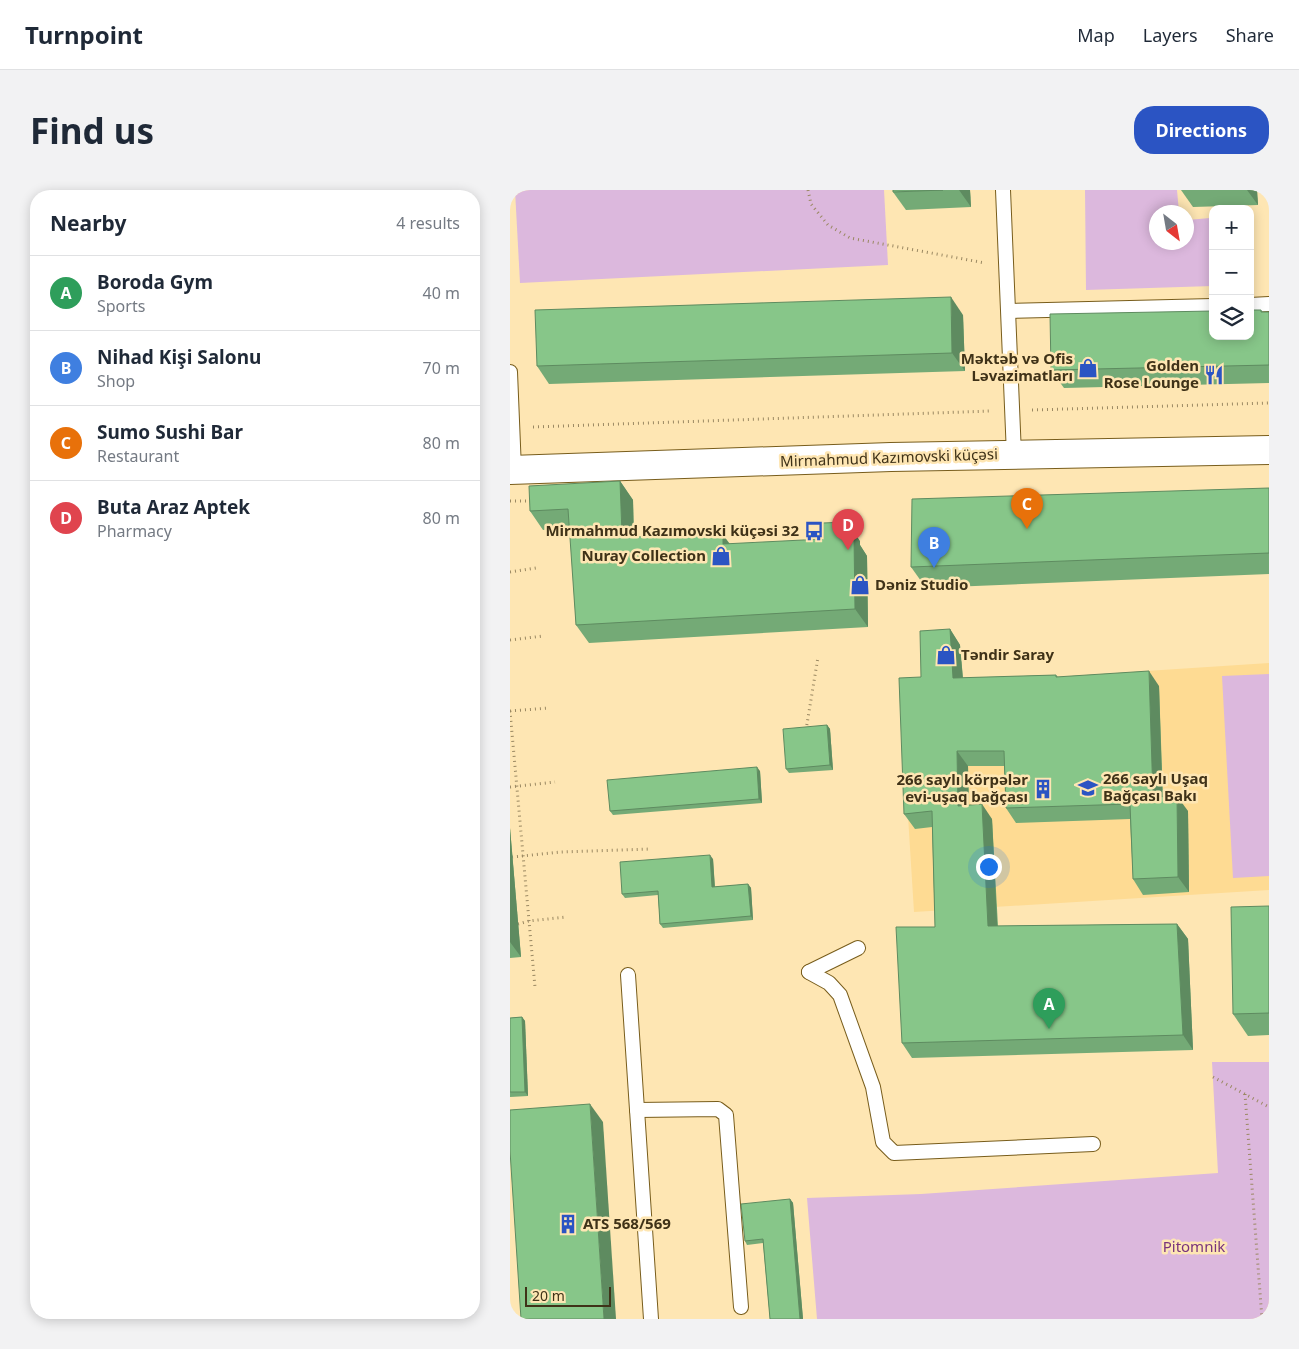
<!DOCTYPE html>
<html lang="en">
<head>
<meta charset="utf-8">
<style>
  body { margin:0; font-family:"Noto Sans",sans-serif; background:#f2f2f3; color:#1f2937 }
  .controls { position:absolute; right:15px; top:15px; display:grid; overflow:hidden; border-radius:10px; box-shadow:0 2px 12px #0003 }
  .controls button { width:45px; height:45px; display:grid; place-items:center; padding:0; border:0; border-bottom:1px solid #e0e1e3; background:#fff; color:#1f2937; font:25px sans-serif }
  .compass { position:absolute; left:639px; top:15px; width:45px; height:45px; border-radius:50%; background:#fff; box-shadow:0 2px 12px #0003; rotate:149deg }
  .scale { position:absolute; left:15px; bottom:12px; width:86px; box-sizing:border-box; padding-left:5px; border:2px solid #3f3218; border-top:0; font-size:14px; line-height:18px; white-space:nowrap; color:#3f3218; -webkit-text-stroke:4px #fee6b3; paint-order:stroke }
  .you { position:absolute; left:478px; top:676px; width:18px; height:18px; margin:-12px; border:4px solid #fff; border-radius:50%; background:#1a73e8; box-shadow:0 0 0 8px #1a73e833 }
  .badge { display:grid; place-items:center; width:32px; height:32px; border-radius:50%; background:#2b54c3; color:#fff; font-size:16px; font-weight:700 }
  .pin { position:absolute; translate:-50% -41px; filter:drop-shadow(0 1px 2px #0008) }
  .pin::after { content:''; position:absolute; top:26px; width:18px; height:15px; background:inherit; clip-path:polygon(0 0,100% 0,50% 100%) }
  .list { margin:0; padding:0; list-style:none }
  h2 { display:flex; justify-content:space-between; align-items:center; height:65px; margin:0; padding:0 20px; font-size:21px }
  h2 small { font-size:16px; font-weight:400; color:#747a83 }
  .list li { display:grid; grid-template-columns:32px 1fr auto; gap:15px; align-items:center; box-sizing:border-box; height:75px; padding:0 20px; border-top:1px solid #e0e1e3 }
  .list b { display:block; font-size:19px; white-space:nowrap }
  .list p { margin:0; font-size:16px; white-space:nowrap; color:#747a83 }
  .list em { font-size:16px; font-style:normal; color:#747a83 }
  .icon { flex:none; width:28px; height:28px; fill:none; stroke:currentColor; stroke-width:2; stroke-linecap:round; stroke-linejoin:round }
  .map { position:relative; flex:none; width:759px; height:1129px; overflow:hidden; border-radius:20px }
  header { display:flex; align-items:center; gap:30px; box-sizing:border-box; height:70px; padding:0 25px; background:#fff; border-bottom:1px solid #e0e1e3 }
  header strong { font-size:24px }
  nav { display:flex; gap:28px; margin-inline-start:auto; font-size:18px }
  .intro { display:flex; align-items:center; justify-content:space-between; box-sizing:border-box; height:120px; padding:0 30px }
  h1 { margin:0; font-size:35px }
  .button { padding:12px 22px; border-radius:20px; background:#2b54c3; color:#fff; font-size:18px; font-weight:700 }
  main { display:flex; gap:30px; padding:0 30px }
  aside { flex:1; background:#fff; border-radius:20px; box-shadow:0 2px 12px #0003 }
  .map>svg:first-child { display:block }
  .built { fill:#fedb93 }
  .green { fill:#dcb8dd }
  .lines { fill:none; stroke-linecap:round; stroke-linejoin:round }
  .lane-casing { stroke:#785d1c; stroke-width:16 }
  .secondary-casing { stroke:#785d1c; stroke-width:30 }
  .path { stroke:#9a8862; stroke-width:3; stroke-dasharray:1 4; stroke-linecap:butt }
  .lane { stroke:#fff; stroke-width:14 }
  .secondary { stroke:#fff; stroke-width:28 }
  .wall { fill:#74aa76 }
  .shaded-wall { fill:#5e8b60 }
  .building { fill:#87c689; stroke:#5e8b60 }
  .labels { text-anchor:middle; stroke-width:5; stroke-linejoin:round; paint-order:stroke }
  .poi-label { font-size:15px; font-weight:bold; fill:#3f3218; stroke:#fee6b3; text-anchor:end }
  .street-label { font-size:15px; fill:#3f3218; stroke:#fee6b3 }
  .park-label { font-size:15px; fill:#78337d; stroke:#fee6b3 }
</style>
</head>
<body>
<header>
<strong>Turnpoint</strong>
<nav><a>Map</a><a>Layers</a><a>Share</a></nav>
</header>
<div class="intro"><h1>Find us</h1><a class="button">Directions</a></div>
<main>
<aside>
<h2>Nearby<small>4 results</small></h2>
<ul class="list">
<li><span class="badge" style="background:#2e9e5b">A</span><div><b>Boroda Gym</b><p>Sports</p></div><em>40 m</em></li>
<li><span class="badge" style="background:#3f7fe0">B</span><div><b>Nihad Kişi Salonu</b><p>Shop</p></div><em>70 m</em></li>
<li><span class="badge" style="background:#e8710a">C</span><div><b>Sumo Sushi Bar</b><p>Restaurant</p></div><em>80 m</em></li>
<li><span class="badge" style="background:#e0444e">D</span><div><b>Buta Araz Aptek</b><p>Pharmacy</p></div><em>80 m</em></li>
</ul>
</aside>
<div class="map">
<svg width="759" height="1129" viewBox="0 0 759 1129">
  <rect width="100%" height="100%" fill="#fee6b3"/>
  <polygon class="built" points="759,473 759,700 404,722 390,497"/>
  <g class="green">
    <polygon points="5,0 374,0 378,75 10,93"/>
    <polygon points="575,0 667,0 669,22 646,22 646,52 676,52 677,30 700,28 703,65 703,96 576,100"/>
    <polygon points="759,484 759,686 723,688 712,486"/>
    <polygon points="702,872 759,872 759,1129 307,1129 297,1008 411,1004 708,983"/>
  </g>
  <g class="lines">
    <defs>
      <g id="lane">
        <polyline points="493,0 504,265"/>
        <polyline points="740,115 759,114"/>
        <polyline points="499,121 703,116"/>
        <polyline points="0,182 4,280"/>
        <polyline points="299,782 319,793 330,805 363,897 373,952 384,963 583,954"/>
        <polyline points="299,782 348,758"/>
        <polyline points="118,785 141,1129"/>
        <polyline points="127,920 208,919 216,925 231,1117"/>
      </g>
      <polyline id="secondary" points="0,280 381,267 759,260"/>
    </defs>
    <use href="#lane" class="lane-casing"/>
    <use href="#secondary" class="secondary-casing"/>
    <g class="path">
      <polyline points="298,0 301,14 318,35 340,48 475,73"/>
      <polyline points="522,220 759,213"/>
      <polyline points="23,237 481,221"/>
      <polyline points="0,311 22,311"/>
      <polyline points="0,382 26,378"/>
      <polyline points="0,450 33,446"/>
      <polyline points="0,521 25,797"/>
      <polyline points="0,521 39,518"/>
      <polyline points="296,540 308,467"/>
      <polyline points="0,597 45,592"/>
      <polyline points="2,667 51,662 141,659"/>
      <polyline points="8,734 19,731 56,727"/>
      <polyline points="703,887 759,917"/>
      <polyline points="735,904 752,1129"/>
    </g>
    <use href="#lane" class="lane"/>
    <use href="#secondary" class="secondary"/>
  </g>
  <g class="wall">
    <polygon points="383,0 460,0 461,17 396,20 383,2"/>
    <polygon points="671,0 747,0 748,15 683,17"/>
    <polygon points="751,120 753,122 759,122 759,193 554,198 541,180"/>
    <polygon points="453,125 455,181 39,194 27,176"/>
    <polygon points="110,291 123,310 124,347 213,345 220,354 350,351 350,355 357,366 358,437 79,453 66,435 60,338 33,340 20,321"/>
    <polygon points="759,298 759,384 416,398 401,377"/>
    <polygon points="440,439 450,455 453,488 546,485 548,487 649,496 653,607 678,621 679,702 633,705 623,689 620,629 506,633 496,618 494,576 458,576 459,615 482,629 488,736 667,734 678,749 683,860 402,868 392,853 425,737 422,637 405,639 394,624 411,487"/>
    <polygon points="317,535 320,539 323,580 279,583 276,579"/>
    <polygon points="250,581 252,613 103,625 100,621"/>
    <polygon points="0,638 11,767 0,768"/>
    <polygon points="203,669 205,697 238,694 241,698 243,730 153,738 150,734 148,705 115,708 112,704"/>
    <polygon points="759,716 759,845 738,846 723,824"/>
    <polygon points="12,827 15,831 18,906 0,907 0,828"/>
    <polygon points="280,1009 283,1013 293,1129 260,1129 253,1053 237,1055 235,1051"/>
  </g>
  <g class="shaded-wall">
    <polygon points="449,0 460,0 461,17"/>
    <polygon points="737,0 747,0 748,15"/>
    <polygon points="441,107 453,125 455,181 442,163"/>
    <polygon points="110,291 123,310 124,354 112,344"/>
    <polygon points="337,332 350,351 350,355 357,366 358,437 345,419 337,348"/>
    <polygon points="213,345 226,363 213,354"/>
    <polygon points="440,439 450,455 454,503 443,488"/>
    <polygon points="639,481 649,496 653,622 643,607"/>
    <polygon points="317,535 320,539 323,580 320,575"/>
    <polygon points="447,561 458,576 459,631 448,616"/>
    <polygon points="247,577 250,581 252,613 249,609"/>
    <polygon points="667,606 678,621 679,702 668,687"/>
    <polygon points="472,614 482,629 488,751 478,736"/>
    <polygon points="0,638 11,767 0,752"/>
    <polygon points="200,665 203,669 205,701 202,697"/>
    <polygon points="238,694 241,698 243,730 241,726"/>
    <polygon points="667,734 678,749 683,860 673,845"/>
    <polygon points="12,827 15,831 18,906 15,902"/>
    <polygon points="80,914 93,932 106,1129 94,1129"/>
    <polygon points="280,1009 283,1013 293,1129 290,1129"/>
  </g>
  <g class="building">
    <polygon points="383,0 433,0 383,2"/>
    <polygon points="441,107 442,163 27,176 25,120"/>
    <polygon points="740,120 751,120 751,122 759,122 759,175 541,180 540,124 703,121 703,146 740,146"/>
    <polygon points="110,291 112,344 117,344 117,347 213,345 213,354 313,349 313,333 337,332 337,348 344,347 345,419 66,435 58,319 20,321 19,296"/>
    <polygon points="759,298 759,363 401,377 402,309"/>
    <polygon points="440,439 443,488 546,485 546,487 639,481 643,607 667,606 668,687 623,689 620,614 496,618 494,561 447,561 448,616 472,614 478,736 667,734 673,845 392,853 386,737 425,737 422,621 394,624 389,488 411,487 410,441"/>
    <polygon points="317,535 320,575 276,579 273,539"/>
    <polygon points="247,577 249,609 100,621 97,590"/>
    <polygon points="200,665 202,697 238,694 241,726 150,734 148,701 112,704 110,672"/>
    <polygon points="759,716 759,823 723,824 721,717"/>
    <polygon points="12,827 15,902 0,902 0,828"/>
    <polygon points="80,914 94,1129 11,1129 0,961 0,920"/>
    <polygon points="280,1009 290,1129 260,1129 253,1049 235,1051 231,1014"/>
  </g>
  <defs>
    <symbol id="shop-bare" viewBox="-9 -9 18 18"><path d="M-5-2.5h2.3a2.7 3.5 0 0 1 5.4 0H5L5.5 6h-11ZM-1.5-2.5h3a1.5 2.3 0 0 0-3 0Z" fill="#2b54c3" stroke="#fee6b3" stroke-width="2.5" paint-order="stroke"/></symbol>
    <symbol id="restaurant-bare" viewBox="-9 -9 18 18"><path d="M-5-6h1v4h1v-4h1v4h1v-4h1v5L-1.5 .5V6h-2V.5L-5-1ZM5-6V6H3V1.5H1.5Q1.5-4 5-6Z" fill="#2b54c3" stroke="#fee6b3" stroke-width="2.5" paint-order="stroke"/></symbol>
    <symbol id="bus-bare" viewBox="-9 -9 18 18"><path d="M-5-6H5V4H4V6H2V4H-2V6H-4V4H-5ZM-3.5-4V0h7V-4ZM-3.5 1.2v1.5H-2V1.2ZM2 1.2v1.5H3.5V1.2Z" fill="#2b54c3" stroke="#fee6b3" stroke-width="2.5" paint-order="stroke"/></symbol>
    <symbol id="school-bare" viewBox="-9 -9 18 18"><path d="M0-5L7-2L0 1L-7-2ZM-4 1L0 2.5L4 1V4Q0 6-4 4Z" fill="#2b54c3" stroke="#fee6b3" stroke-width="2.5" paint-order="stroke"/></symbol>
    <symbol id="building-bare" viewBox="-9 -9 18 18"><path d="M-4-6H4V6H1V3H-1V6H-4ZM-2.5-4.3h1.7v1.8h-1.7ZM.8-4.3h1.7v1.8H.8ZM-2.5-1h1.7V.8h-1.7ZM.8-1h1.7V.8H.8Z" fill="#2b54c3" stroke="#fee6b3" stroke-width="2.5" paint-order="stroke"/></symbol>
  </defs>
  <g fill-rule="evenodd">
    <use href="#shop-bare" x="564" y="164" width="28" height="28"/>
    <use href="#restaurant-bare" x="690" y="171" width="28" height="28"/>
    <use href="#bus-bare" x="290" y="327" width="28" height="28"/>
    <use href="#shop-bare" x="197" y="352" width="28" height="28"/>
    <use href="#shop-bare" x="336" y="381" width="28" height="28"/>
    <use href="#shop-bare" x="422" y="451" width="28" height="28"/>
    <use href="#school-bare" x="564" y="584" width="28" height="28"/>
    <use href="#building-bare" x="519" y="585" width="28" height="28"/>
    <use href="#building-bare" x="44" y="1020" width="28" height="28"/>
  </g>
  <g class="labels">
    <g class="poi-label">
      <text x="563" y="174">Məktəb və Ofis<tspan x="563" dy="17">Ləvazimatları</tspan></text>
      <text x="689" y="181">Golden<tspan x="689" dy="17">Rose Lounge</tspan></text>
      <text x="289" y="346">Mirmahmud Kazımovski küçəsi 32</text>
      <text x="196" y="371">Nuray Collection</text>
      <text x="365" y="400" text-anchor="start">Dəniz Studio</text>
      <text x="451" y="470" text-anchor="start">Təndir Saray</text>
      <text x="593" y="594" text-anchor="start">266 saylı Uşaq<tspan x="593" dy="17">Bağçası Bakı</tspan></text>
      <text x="518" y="595">266 saylı körpələr<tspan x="518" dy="17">evi-uşaq bağçası</tspan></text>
      <text x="73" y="1039" text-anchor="start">ATS 568/569</text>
    </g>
    <g class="street-label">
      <text transform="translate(379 268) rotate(-2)" y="5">Mirmahmud Kazımovski küçəsi</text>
    </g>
    <g class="park-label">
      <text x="684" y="1062">Pitomnik</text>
    </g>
  </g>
</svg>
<div class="controls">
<button>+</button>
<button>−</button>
<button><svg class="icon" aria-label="layers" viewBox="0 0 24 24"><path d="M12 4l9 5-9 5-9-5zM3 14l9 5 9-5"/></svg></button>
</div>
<svg class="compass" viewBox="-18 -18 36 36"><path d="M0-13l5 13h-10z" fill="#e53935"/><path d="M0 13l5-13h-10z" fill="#747a83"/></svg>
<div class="scale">20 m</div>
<div class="you"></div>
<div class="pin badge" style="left:539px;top:839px;background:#2e9e5b">A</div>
<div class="pin badge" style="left:424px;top:378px;background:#3f7fe0">B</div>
<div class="pin badge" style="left:517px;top:339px;background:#e8710a">C</div>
<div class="pin badge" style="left:338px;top:360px;background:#e0444e">D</div>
</div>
</main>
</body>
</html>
